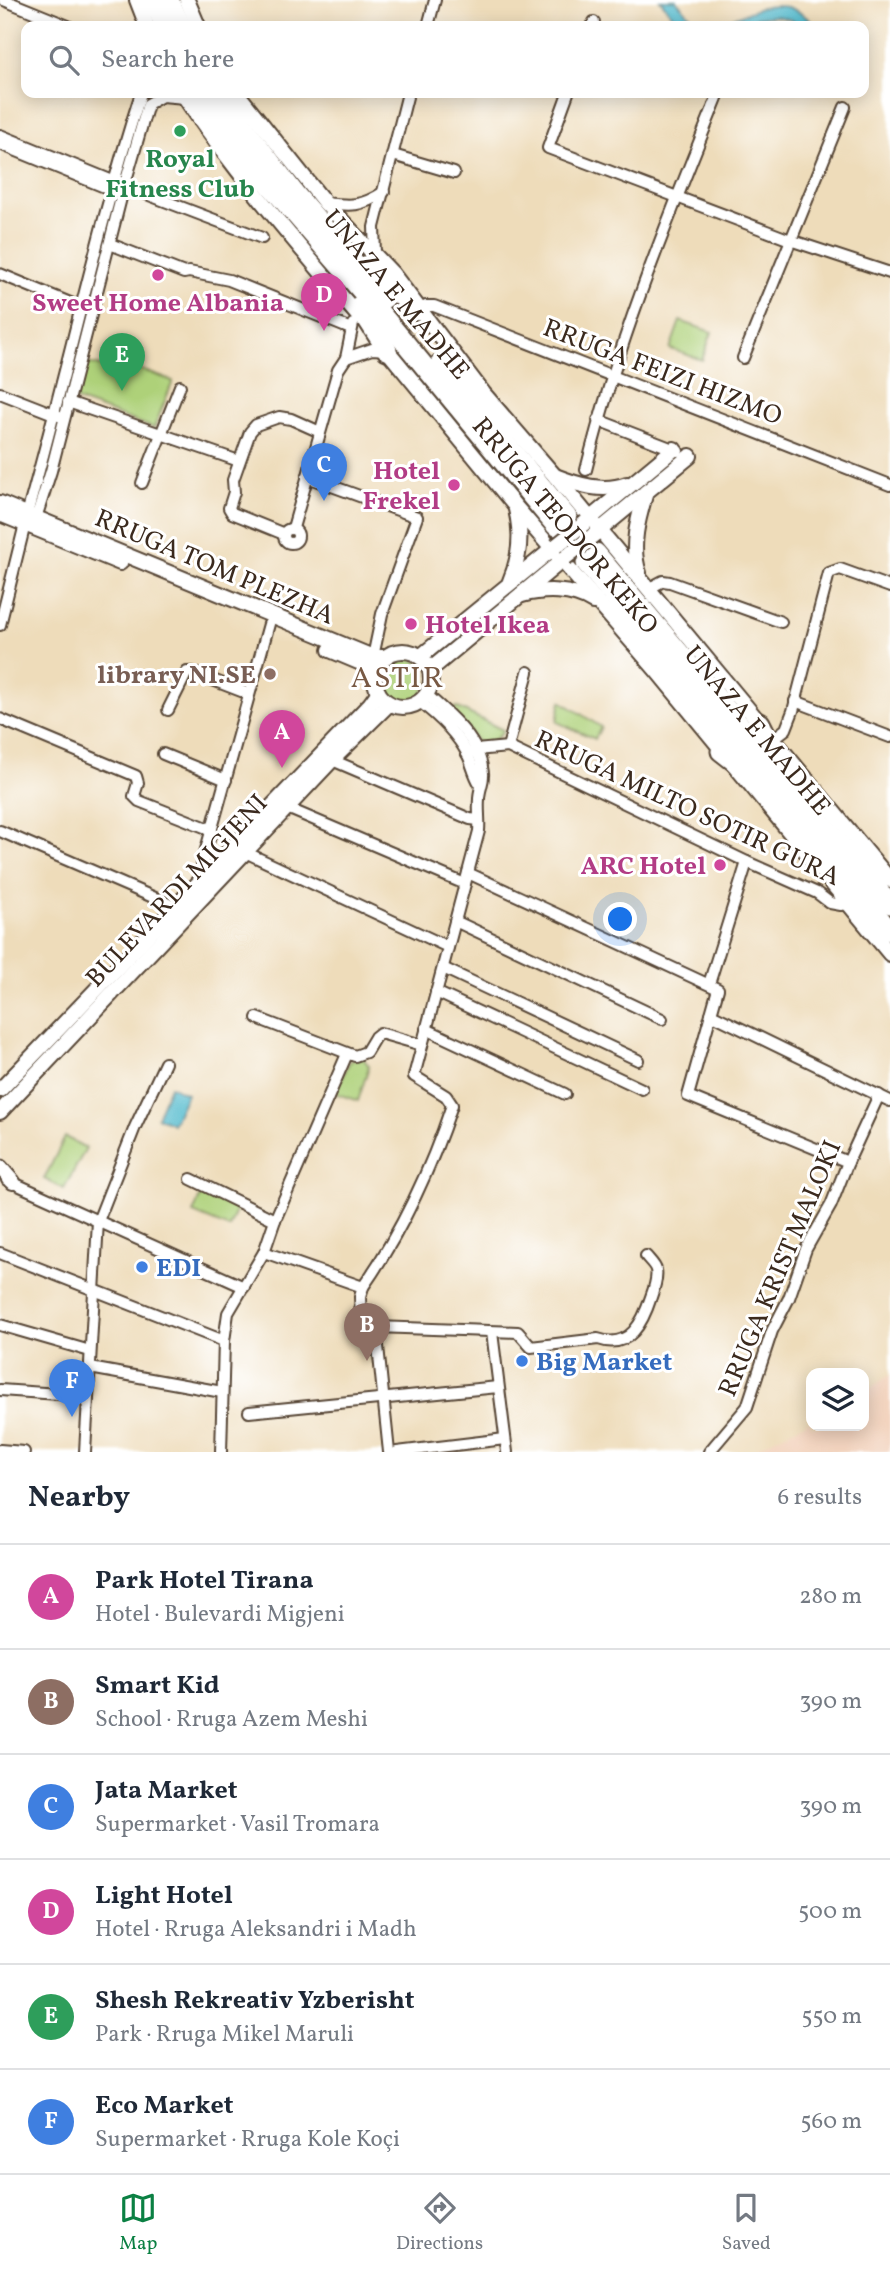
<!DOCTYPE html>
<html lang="en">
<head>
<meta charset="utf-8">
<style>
  body { margin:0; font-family:Vollkorn,serif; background:#f6f6f7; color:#1f2937 }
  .controls { position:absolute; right:21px; bottom:21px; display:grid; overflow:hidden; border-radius:14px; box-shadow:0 4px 18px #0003 }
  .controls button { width:63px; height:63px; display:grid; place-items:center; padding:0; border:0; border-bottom:2px solid #e0e1e3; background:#fff; color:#1f2937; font:35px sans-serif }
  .you { position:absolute; left:621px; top:920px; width:24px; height:24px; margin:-18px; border:5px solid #fff; border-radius:50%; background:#1a73e8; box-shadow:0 0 0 10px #1a73e833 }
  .badge { display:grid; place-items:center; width:46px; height:46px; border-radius:50%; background:#0b8043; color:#fff; font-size:23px; font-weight:700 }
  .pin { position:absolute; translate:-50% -58px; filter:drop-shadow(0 2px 4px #0008) }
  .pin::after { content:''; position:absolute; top:37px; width:24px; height:21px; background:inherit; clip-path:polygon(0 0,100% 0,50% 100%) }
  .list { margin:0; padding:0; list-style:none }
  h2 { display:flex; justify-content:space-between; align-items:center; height:91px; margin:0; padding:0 28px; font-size:30px }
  h2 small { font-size:23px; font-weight:400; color:#747a83 }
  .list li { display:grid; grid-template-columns:46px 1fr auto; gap:21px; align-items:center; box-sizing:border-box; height:105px; padding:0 28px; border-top:2px solid #e0e1e3 }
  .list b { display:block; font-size:26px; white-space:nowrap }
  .list p { margin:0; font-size:23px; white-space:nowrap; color:#747a83 }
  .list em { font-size:23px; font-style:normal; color:#747a83 }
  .icon { flex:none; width:38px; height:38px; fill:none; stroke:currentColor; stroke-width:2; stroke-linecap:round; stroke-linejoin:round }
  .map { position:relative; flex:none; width:890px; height:1452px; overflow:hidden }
  .search { position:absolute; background:#fff; box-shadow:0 4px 18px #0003; left:21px; right:21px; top:21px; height:77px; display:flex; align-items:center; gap:18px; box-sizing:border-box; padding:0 24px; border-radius:14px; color:#747a83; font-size:26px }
  .sheet { height:721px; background:#fff }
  nav { display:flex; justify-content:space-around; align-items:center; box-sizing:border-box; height:98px; border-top:2px solid #e0e1e3; background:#fff; font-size:19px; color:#747a83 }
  nav a { display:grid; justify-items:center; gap:4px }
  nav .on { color:#0b8043 }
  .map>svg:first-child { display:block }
  .built { fill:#f3d4bf }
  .green { fill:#aed179; stroke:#747e4c; stroke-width:2 }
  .water { fill:#4fb9cc; stroke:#457275; stroke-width:2 }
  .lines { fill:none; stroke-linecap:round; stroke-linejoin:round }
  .street-casing { stroke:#564535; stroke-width:14 }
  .secondary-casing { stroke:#564535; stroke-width:18 }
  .highway-casing { stroke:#564535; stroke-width:23 }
  .street { stroke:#fff; stroke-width:10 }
  .secondary { stroke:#fff; stroke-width:14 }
  .highway { stroke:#fff; stroke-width:19 }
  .secondary-bridge-casing { stroke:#564535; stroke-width:18; stroke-linecap:butt }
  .secondary-bridge { stroke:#fff; stroke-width:14 }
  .leisure-dot { fill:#2e9e5b; stroke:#fff; stroke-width:2.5 }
  .hotel-dot { fill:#d1479c; stroke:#fff; stroke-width:2.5 }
  .education-dot { fill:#8d6e63; stroke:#fff; stroke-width:2.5 }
  .shop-dot { fill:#3f7fe0; stroke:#fff; stroke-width:2.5 }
  .labels { text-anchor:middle; stroke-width:6; stroke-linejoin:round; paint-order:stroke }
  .leisure-label { font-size:26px; font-weight:bold; fill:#27864d; stroke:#fff }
  .street-label { font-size:26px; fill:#3b2a1e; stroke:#fff }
  .hotel-label { font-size:26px; font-weight:bold; fill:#b23c85; stroke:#fff; text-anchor:end }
  .education-label { font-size:26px; font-weight:bold; fill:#785e54; stroke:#fff; text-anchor:end }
  .shop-label { font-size:26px; font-weight:bold; fill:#366cbe; stroke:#fff; text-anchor:start }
  .quarter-label { font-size:30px; letter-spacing:2px; fill:#785944; stroke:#fff }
</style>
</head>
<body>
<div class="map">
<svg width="890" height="1452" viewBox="0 0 890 1452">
  <rect width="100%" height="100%" fill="#fff"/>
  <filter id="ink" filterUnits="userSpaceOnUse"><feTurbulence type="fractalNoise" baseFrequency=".0143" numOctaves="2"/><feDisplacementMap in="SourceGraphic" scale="14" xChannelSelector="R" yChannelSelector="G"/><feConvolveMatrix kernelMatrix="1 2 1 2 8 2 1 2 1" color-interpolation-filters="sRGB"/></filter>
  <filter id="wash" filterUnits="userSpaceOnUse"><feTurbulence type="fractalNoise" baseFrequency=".00686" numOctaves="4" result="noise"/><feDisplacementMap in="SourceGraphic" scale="28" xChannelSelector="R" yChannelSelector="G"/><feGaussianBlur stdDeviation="1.57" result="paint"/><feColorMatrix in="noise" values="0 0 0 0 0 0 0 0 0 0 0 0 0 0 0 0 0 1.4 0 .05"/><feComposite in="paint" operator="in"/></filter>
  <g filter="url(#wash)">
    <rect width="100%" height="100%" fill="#eedcba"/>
    <polygon class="built" points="890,1375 890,1452 749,1452 811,1420 811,1426 864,1426 864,1392"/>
    <g class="green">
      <polygon points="680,321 712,332 702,360 670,349"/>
      <polygon points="115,359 128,362 129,360 133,367 173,381 154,428 76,400 74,396 83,362 109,368 111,362 114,362"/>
      <circle cx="403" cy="680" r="23"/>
      <polygon points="561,701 601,727 595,739 557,722"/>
      <path d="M 456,707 L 503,730 C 499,738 489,745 479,744 L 453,712 Z"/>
      <polygon points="363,1058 369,1066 358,1101 335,1093 350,1061"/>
      <polygon points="65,1137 86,1148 64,1189 44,1179"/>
      <polygon points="203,1190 238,1206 229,1228 193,1213"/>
    </g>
    <g class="water">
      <path d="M 660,0 L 676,0 L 698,25 C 731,28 753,0 788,7 C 800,12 807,16 815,26 L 799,26 L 792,20 L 776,16 L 756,18 L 740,26 L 681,26 Z"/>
      <polygon points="170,1086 187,1094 173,1124 157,1117"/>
    </g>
  </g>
  <g filter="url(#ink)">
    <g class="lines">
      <defs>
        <g id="street">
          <polyline points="4,0 68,26"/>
          <polyline points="428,26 435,0"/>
          <polyline points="592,26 594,22"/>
          <polyline points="568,93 548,148 793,241 890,273"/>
          <polyline points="0,135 115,182 262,238"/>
          <polyline points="0,144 117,192"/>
          <polyline points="393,155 454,173"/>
          <path d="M 325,203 C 351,206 361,207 384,192"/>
          <polyline points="110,244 184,273 189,272 229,280 351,329"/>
          <polyline points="375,253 374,227 408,93"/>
          <polyline points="0,274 80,307"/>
          <polyline points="419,311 426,306 434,306 890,485"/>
          <polyline points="346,358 372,349 387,350"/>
          <polyline points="743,358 845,107"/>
          <polyline points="0,393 59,416"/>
          <polyline points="68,402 239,461"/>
          <polyline points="598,420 678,451"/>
          <path d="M 586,470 C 618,340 669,217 719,93"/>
          <polyline points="307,477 417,517 382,614 373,657"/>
          <polyline points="142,483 180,386"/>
          <path d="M 27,514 C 67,374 96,231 141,93"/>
          <polyline points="36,518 51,471 122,194 148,104 162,96 185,98"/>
          <polyline points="293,528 338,370 346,358 353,324"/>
          <circle cx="291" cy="536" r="7"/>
          <polyline points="284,534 232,513 229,508 234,492 233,480 250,432 256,425 279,417 291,419 320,432"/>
          <polyline points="648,589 663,581 670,582 781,622"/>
          <polyline points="0,625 25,524"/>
          <polyline points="795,701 890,737"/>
          <path d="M 420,702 C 438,716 456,732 467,753 C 472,763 474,775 480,784"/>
          <polyline points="168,710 187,672 192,672 249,694"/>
          <polyline points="0,719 136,776 138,783 134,796 139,801 212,830"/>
          <polyline points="773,739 786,729 793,711 829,573 840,569 890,587"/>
          <polyline points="508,747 528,672"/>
          <polyline points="163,754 226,780"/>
          <polyline points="467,754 476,750 508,747 747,862 817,893 830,903 841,905 848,904"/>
          <polyline points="332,760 470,819 479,820"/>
          <polyline points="287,808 465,884"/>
          <polyline points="0,831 176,907"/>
          <polyline points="245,852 448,947"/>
          <polyline points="468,873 718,989 688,1096 848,1162"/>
          <polyline points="204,877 202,864 269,624"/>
          <polyline points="455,921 662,1019"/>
          <polyline points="443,968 638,1060"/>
          <polyline points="709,984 747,862"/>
          <polyline points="436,992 642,1089"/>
          <polyline points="711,1014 890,1101"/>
          <polyline points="257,1018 355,1056 366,1052 375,1037 380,1033 422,1045"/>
          <polyline points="426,1029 565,1094"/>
          <polyline points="191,1179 275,1220"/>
          <polyline points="7,1180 244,1287"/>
          <polyline points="264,1252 363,1287"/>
          <polyline points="0,1253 224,1341"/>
          <polyline points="0,1325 90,1351"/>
          <path d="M 376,1327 L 518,1332 L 531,1347 L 598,1339 C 630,1350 643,1322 651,1297 C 654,1289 658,1278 656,1270 C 655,1265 649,1260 646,1256"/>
          <polyline points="492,1332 507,1452"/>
          <polyline points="90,1368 222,1392"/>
          <polyline points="0,1390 88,1396"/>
          <polyline points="249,1412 498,1387"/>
          <polyline points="0,1450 24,1452"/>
          <polyline points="85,1452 98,1221 135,1127 165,1063"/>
          <polyline points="221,1452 224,1341 228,1313 264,1252 275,1220 347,1054"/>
          <path d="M 389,1452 L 376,1327 L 361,1316 L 360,1297 L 363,1287 C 402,1231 430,1171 452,1105 L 446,1096 L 414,1076 L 479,831 C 480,820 478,810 479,799 C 479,789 484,782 483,773 C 480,740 450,715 427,695"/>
          <polyline points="397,1452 505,1439"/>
          <polyline points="709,1452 747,1407 772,1331 789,1298 806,1249 831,1205 848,1162 879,1095"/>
        </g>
        <g id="secondary">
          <polyline points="137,0 147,26"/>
          <polyline points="187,0 198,26"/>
          <path d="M 182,93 C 235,173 298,245 360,318"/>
          <polyline points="237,93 325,203 392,273 484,394 554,475 890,880"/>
          <polyline points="382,344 515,506 657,671 890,954"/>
          <path d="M 555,476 C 578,485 603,493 627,484"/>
          <polyline points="0,503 373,657 385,657"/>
          <polyline points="0,514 120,563"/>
          <polyline points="586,522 674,449"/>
          <polyline points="595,534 690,456"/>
          <path d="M 639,573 C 630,546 638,519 646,492"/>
          <path d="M 510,581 C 520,558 522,533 516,509"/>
          <path d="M 522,595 C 545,589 572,589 593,602"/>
          <polyline points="330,650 368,666 374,678"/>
          <circle cx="403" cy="679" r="28"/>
          <polyline points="420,657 556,546"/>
          <polyline points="430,670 565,558"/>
          <polyline points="0,1090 370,704 378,693"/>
          <polyline points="0,1112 332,760 389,704"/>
          <polyline points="0,1167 13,1182"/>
        </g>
        <g id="highway">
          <polyline points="153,0 165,26"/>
          <polyline points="169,0 181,26"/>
          <polyline points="200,93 243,154 378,310 556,526"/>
          <polyline points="218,93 296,195 385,298"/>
          <polyline points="369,264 412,307 419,311"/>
          <polyline points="359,306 387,350"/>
          <polyline points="440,364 567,517"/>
          <polyline points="596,553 890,904"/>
          <polyline points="586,563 890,931"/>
          <polyline points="760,723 778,759"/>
          <polyline points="721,751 748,772"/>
        </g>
      </defs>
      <use href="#street" class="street-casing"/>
      <use href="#secondary" class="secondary-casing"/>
      <use href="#highway" class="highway-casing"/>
      <use href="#street" class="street"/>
      <use href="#secondary" class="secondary"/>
      <use href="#highway" class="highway"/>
      <defs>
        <g id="secondary-bridge">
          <polyline points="556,546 586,522"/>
          <polyline points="565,558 595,534"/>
        </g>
      </defs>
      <use href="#secondary-bridge" class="secondary-bridge-casing"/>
      <use href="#secondary-bridge" class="secondary-bridge"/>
    </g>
  </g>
  <circle class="leisure-dot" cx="180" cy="131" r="7"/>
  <g class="hotel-dot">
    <circle cx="158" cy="275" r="7"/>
    <circle cx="454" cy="485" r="7"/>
    <circle cx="411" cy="624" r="7"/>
    <circle cx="720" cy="865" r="7"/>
  </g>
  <circle class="education-dot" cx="270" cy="674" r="7"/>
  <g class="shop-dot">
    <circle cx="142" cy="1267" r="7"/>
    <circle cx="522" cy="1361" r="7"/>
  </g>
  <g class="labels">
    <g class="leisure-label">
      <text x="180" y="167">Royal<tspan x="180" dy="30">Fitness Club</tspan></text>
    </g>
    <g class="street-label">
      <text transform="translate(397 294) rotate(50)" y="9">UNAZA E MADHE</text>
      <text transform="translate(663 371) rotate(21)" y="9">RRUGA FEIZI HIZMO</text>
      <text transform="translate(566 525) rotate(50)" y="9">RRUGA TEODOR KEKO</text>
      <text transform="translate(215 566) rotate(23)" y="9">RRUGA TOM PLEZHA</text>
      <text transform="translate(758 730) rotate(50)" y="9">UNAZA E MADHE</text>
      <text transform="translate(688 807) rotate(25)" y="9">RRUGA MILTO SOTIR GURA</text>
      <text transform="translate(176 890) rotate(-47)" y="9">BULEVARDI MIGJENI</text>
      <text transform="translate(779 1268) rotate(-67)" y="9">RRUGA KRIST MALOKI</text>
    </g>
    <g class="hotel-label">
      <text x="158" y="311" text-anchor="middle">Sweet Home Albania</text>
      <text x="440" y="479">Hotel<tspan x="440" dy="30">Frekel</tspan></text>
      <text x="425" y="633" text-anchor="start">Hotel Ikea</text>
      <text x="706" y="874">ARC Hotel</text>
    </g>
    <g class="education-label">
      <text x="256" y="683">library NI.SE</text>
    </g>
    <g class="shop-label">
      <text x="156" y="1276">EDI</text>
      <text x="536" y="1370">Big Market</text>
    </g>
    <g class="quarter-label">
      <text x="398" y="687">ASTIR</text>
    </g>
  </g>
</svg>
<div class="controls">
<button><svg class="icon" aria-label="layers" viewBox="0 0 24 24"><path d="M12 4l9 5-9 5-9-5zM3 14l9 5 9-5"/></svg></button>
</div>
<div class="you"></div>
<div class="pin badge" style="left:282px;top:768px;background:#d1479c">A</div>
<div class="pin badge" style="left:367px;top:1361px;background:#8d6e63">B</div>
<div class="pin badge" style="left:324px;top:501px;background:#3f7fe0">C</div>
<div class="pin badge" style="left:324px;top:331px;background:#d1479c">D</div>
<div class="pin badge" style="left:122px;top:391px;background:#2e9e5b">E</div>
<div class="pin badge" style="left:72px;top:1417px;background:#3f7fe0">F</div>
<div class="search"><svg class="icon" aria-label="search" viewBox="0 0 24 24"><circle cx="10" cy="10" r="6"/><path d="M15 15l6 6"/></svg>Search here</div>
</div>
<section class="sheet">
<h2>Nearby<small>6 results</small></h2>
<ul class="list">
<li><span class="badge" style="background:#d1479c">A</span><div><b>Park Hotel Tirana</b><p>Hotel · Bulevardi Migjeni</p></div><em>280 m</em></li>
<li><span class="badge" style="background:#8d6e63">B</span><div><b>Smart Kid</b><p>School · Rruga Azem Meshi</p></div><em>390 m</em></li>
<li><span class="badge" style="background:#3f7fe0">C</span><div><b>Jata Market</b><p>Supermarket · Vasil Tromara</p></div><em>390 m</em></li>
<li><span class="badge" style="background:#d1479c">D</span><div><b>Light Hotel</b><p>Hotel · Rruga Aleksandri i Madh</p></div><em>500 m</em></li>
<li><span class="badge" style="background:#2e9e5b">E</span><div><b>Shesh Rekreativ Yzberisht</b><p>Park · Rruga Mikel Maruli</p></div><em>550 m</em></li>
<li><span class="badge" style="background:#3f7fe0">F</span><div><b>Eco Market</b><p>Supermarket · Rruga Kole Koçi</p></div><em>560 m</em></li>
</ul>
</section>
<nav>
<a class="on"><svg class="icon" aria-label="map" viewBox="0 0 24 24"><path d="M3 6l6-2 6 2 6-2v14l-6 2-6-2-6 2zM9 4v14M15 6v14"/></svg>Map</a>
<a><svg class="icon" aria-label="directions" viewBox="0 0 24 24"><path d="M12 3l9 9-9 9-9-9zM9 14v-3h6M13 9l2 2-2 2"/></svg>Directions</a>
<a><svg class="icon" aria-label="saved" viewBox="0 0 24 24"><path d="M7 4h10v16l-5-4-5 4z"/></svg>Saved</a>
</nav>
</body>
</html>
